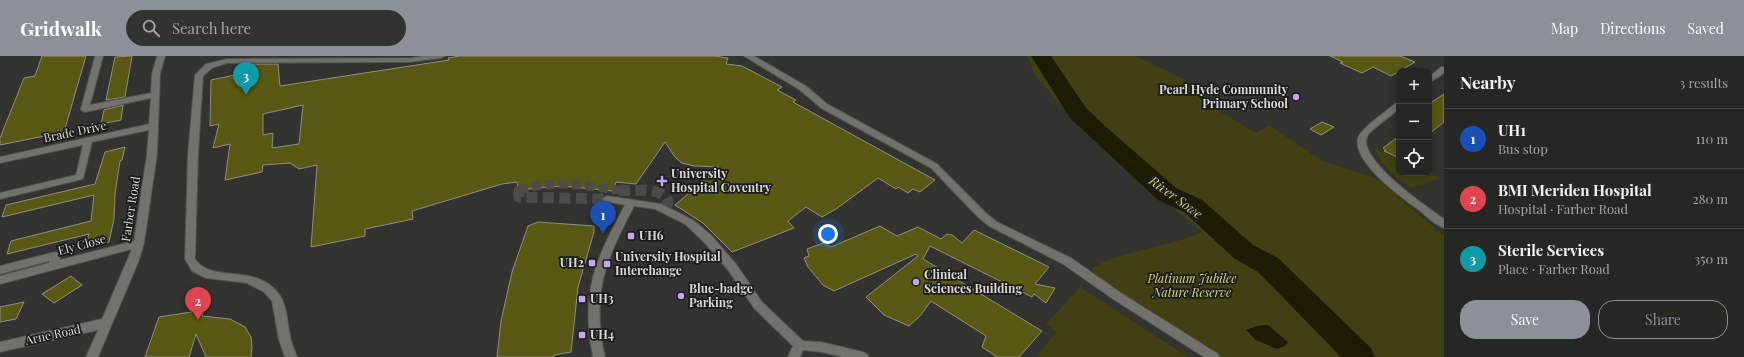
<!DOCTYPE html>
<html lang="en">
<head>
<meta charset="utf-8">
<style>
  body { margin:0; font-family:"Playfair Display",serif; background:#32322f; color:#f1f3f6 }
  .controls { position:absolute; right:12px; top:12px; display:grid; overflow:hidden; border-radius:8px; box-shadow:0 2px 10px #0003 }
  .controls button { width:36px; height:36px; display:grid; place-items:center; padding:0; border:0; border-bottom:1px solid #424340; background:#262622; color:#f1f3f6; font:20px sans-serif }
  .you { position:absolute; left:828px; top:178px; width:14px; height:14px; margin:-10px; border:3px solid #fff; border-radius:50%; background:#1a73e8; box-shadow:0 0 0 6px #1a73e833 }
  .badge { display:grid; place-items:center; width:26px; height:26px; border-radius:50%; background:#8c9099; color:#fff; font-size:13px; font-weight:700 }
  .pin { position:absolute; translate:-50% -33px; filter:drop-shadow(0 1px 2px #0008) }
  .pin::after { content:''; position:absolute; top:21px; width:14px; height:12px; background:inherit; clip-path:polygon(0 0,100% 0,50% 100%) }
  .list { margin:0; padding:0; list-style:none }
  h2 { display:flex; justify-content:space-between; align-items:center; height:52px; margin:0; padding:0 16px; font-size:17px }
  h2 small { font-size:13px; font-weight:400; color:#a4a5a5 }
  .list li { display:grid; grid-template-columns:26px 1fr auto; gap:12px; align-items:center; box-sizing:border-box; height:60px; padding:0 16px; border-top:1px solid #424340 }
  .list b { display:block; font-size:15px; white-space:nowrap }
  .list p { margin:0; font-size:13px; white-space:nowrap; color:#a4a5a5 }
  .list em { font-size:13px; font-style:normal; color:#a4a5a5 }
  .actions { display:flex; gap:8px; padding:12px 16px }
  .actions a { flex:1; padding:9px 0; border:1px solid #8c9099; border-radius:16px; text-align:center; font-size:14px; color:#8c9099 }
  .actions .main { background:#8c9099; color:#fff }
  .icon { flex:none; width:22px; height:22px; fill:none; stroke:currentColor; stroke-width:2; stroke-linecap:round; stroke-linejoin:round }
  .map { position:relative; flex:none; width:1444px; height:301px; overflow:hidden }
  header { display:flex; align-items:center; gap:24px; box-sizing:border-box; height:56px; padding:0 20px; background:#8c9099; color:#fff }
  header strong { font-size:19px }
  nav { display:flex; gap:22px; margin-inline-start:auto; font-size:14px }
  .search { width:280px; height:36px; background:#32322f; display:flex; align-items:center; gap:10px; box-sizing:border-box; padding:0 14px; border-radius:22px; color:#a4a5a5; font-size:15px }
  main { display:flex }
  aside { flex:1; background:#262622 }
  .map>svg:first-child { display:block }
  .green { fill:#404012 }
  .water { fill:#1c1c02 }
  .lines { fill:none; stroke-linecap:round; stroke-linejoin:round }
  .river { fill:#1c1c02; fill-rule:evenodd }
  .building { fill:#585812; stroke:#8f8f89; fill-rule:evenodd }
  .minor-tunnel-far1 { stroke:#4b4b47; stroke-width:9; stroke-dasharray:9 4.5; stroke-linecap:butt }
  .minor-tunnel { stroke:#4b4b47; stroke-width:11; stroke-dasharray:11 5.5; stroke-linecap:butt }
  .minor-casing { stroke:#4f4f4c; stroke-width:2 }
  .minor { fill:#72726d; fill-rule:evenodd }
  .poi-dot { fill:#c8a6ef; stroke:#1a1a18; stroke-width:1.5 }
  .labels { text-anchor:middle; stroke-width:3.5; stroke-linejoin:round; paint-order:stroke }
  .poi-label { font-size:12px; font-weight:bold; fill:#d9d9d6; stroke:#1a1a18; text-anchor:start }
  .street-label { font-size:12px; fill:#d9d9d6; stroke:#1a1a18 }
  .park-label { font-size:12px; font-style:italic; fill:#dcdd68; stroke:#1a1a18 }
  .water-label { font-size:13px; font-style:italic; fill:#cfcf5a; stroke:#1a1a18 }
</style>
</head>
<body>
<header>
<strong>Gridwalk</strong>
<div class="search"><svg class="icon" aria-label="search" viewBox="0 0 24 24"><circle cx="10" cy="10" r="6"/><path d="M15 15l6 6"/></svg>Search here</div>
<nav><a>Map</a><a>Directions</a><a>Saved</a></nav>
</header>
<main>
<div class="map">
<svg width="1444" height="301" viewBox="0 0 1444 301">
  <rect width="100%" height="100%" fill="#32322e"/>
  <g class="green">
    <path d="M 1028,0 L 1136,0 L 1183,23 L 1209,49 L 1256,77 L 1269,69 L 1322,105 L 1376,122 L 1444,180 L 1444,301 L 1217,301 L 1094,222 L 1092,212 C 1126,193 1167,192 1202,176 L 1081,73 L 1034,18 Z"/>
    <path d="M 1375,92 L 1399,103 L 1399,117 L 1429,117 L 1441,122 L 1424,127 L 1425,129 L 1410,131 C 1395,121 1381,110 1375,92 Z"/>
    <polygon points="1080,231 1182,297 1188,301 1037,301 1043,292 1057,276 1046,268"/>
  </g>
  <polygon class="water" points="1268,269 1288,286 1285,290 1277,293 1256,284 1246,274 1257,270"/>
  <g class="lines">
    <polygon class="river" points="1031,0 1051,0 1086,52 1104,69 1176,132 1202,144 1253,189 1278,202 1371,292 1375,301 1341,301 1258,216 1235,203 1184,156 1158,144 1070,62"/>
  </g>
  <g class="building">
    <polygon points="42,0 86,0 64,76 0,89 0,82 24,22 35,20"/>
    <polygon points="132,0 125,41 106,44 115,1"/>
    <path d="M 460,0 L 714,0 L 728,2 L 726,8 L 742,10 L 782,31 L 777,34 L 796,44 L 793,46 L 935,124 L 920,136 L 913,133 L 908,137 L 898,131 L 896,133 L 878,122 L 836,153 L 822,161 L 806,151 L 788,165 L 794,172 L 732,196 L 703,167 L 675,149 L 719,111 L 694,110 L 682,107 L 675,101 L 665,86 L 636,128 L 616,126 L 613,135 L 562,130 L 518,134 L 517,126 L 502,128 L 412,155 L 413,163 L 365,173 L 365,180 L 311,191 L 317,109 L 299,113 L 290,107 L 263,109 L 262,116 L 225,124 L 230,88 L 213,92 L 219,68 L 210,70 L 211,24 L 244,17 L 244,8 L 278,8 L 280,30 L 449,4 L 448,2 ZM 303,49 L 299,88 L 272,92 L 273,77 L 263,79 L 263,58 Z"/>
    <polygon points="1330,0 1400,0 1415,6 1391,20 1373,11 1362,17 1340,7 1343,6"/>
    <polygon points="1444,38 1444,66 1429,78 1429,48"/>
    <polygon points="123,49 121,64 101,68 104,54"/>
    <polygon points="1322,66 1334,71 1321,79 1310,73"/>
    <polygon points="1399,80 1399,102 1384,95 1386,94 1383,92"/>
    <polygon points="125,91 122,104 120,105 115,138 114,163 109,186 85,192 89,178 7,198 11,185 91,165 94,139 2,161 6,149 95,128 105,96"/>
    <polygon points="538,166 594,170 594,176 578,231 571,296 554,299 554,301 497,301 501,265 512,216 528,170"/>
    <polygon points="880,170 897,180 918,171 941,183 947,178 952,179 962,187 974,174 1049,211 1035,228 1055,232 1046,247 1034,238 1032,241 930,190 923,203 1042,275 1019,301 997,301 982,291 986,280 931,245 920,260 909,270 884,259 866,241 918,200 916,198 834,235 823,229 808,211 804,202 809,200 807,193 823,187 831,191"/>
    <polygon points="71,220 82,229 54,247 42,238"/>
    <polygon points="24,246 16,263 0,266 0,251"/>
    <polygon points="204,254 202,260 230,263 245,271 251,281 252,291 251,301 206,301 196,278 189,301 145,301 159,261"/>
  </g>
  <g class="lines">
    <path class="minor-tunnel-far1" d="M 519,135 C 557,121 590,132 628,135"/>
    <g class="minor-tunnel">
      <polyline points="522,134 519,135 519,141 607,143"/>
      <path d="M 619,134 C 634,136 662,129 668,146 L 665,153"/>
    </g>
    <defs>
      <g id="minor">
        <polygon points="95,0 103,0 90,49 151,37 152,18 157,0 165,0 160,18 157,98 144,187 139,204 98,301 86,301 98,274 0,296 0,286 102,263 132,193 0,228 0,220 49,207 49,205 0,218 0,210 55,196 59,197 60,204 134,185 147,98 149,74 92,86 83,123 0,143 0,137 76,119 83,89 0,107 0,101 149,68 151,42 85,56 82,55 81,53"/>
        <path d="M 423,0 L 445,0 L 441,2 L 411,6 L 227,7 L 212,12 L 203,20 L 198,98 L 195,203 C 213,229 258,205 281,241 C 287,251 288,272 291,284 C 292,289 295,295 297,301 L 285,301 L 279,284 L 272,245 L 264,236 L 247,227 L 206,222 L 192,215 L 185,203 L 188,98 L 195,19 L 206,8 L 227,3 L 411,2 Z"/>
        <polygon points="744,0 754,0 806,30 827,48 937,108 986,157 997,166 1071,202 1121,237 1218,298 1220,301 1204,301 1113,243 1063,208 989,170 978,161 931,112 821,52 800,34"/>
        <polygon points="1441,11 1444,11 1444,17 1429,27 1429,21"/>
        <path d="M 1399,46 L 1399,53 C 1392,59 1372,73 1368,79 C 1354,102 1429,152 1444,163 L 1444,172 C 1435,169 1426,160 1419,154 C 1402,142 1352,106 1358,82 C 1361,72 1387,55 1396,47 Z"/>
        <path d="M 607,140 L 661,148 L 693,164 L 712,180 L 736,208 L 762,246 L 803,285 L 821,286 L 863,296 L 867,298 L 869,301 L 843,301 L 821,296 L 803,294 L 800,301 L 788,301 L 793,290 L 754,252 L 728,214 L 704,186 L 685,168 L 655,153 L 634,150 C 605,206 591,237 605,301 L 593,301 C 580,236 595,205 625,149 L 604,145 L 602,143 Z"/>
      </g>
    </defs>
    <use href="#minor" class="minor-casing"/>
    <use href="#minor" class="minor"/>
  </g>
  <g class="poi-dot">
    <circle cx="1296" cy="41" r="4"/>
    <path d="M660 119h4v4h4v4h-4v4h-4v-4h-4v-4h4z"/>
    <rect x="627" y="176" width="8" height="8" rx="2"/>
    <rect x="588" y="203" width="8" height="8" rx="2"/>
    <rect x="603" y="204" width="8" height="8" rx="2"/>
    <circle cx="916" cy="226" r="4"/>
    <circle cx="681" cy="240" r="4"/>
    <rect x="578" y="239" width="8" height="8" rx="2"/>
    <rect x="578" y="275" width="8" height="8" rx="2"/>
  </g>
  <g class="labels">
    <g class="poi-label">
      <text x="1288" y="38" text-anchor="end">Pearl Hyde Community<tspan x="1288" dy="14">Primary School</tspan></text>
      <text x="671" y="122">University<tspan x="671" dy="14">Hospital Coventry</tspan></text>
      <text x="639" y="184">UH6</text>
      <text x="615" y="205">University Hospital<tspan x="615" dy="14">Interchange</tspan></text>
      <text x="584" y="211" text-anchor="end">UH2</text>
      <text x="924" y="223">Clinical<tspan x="924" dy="14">Sciences Building</tspan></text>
      <text x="689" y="237">Blue-badge<tspan x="689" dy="14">Parking</tspan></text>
      <text x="590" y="247">UH3</text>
      <text x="590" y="283">UH4</text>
    </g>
    <g class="street-label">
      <text transform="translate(75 76) rotate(-12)" y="4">Brade Drive</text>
      <text transform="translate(131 153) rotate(-81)" y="4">Farber Road</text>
      <text transform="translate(82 189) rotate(-15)" y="4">Ely Close</text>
      <text transform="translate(53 279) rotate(-12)" y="4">Arne Road</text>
    </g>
    <g class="park-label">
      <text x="1192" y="227">Platinum Jubilee<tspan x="1192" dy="14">Nature Reserve</tspan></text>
    </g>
    <g class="water-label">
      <text transform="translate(1176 141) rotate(36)" y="5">River Sowe</text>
    </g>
  </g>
</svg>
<div class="controls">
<button>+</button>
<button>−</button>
<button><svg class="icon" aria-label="locate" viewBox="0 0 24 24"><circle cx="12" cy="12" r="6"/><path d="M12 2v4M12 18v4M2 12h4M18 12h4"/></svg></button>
</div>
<div class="you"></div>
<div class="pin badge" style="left:603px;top:178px;background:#1a4fb4">1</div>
<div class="pin badge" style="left:198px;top:264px;background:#e0444e">2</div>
<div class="pin badge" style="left:246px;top:39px;background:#0f9aa8">3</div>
</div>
<aside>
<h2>Nearby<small>3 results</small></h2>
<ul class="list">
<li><span class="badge" style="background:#1a4fb4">1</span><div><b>UH1</b><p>Bus stop</p></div><em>110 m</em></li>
<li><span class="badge" style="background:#e0444e">2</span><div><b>BMI Meriden Hospital</b><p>Hospital · Farber Road</p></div><em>280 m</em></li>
<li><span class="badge" style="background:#0f9aa8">3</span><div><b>Sterile Services</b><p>Place · Farber Road</p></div><em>350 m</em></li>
</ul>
<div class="actions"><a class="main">Save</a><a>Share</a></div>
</aside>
</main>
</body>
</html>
